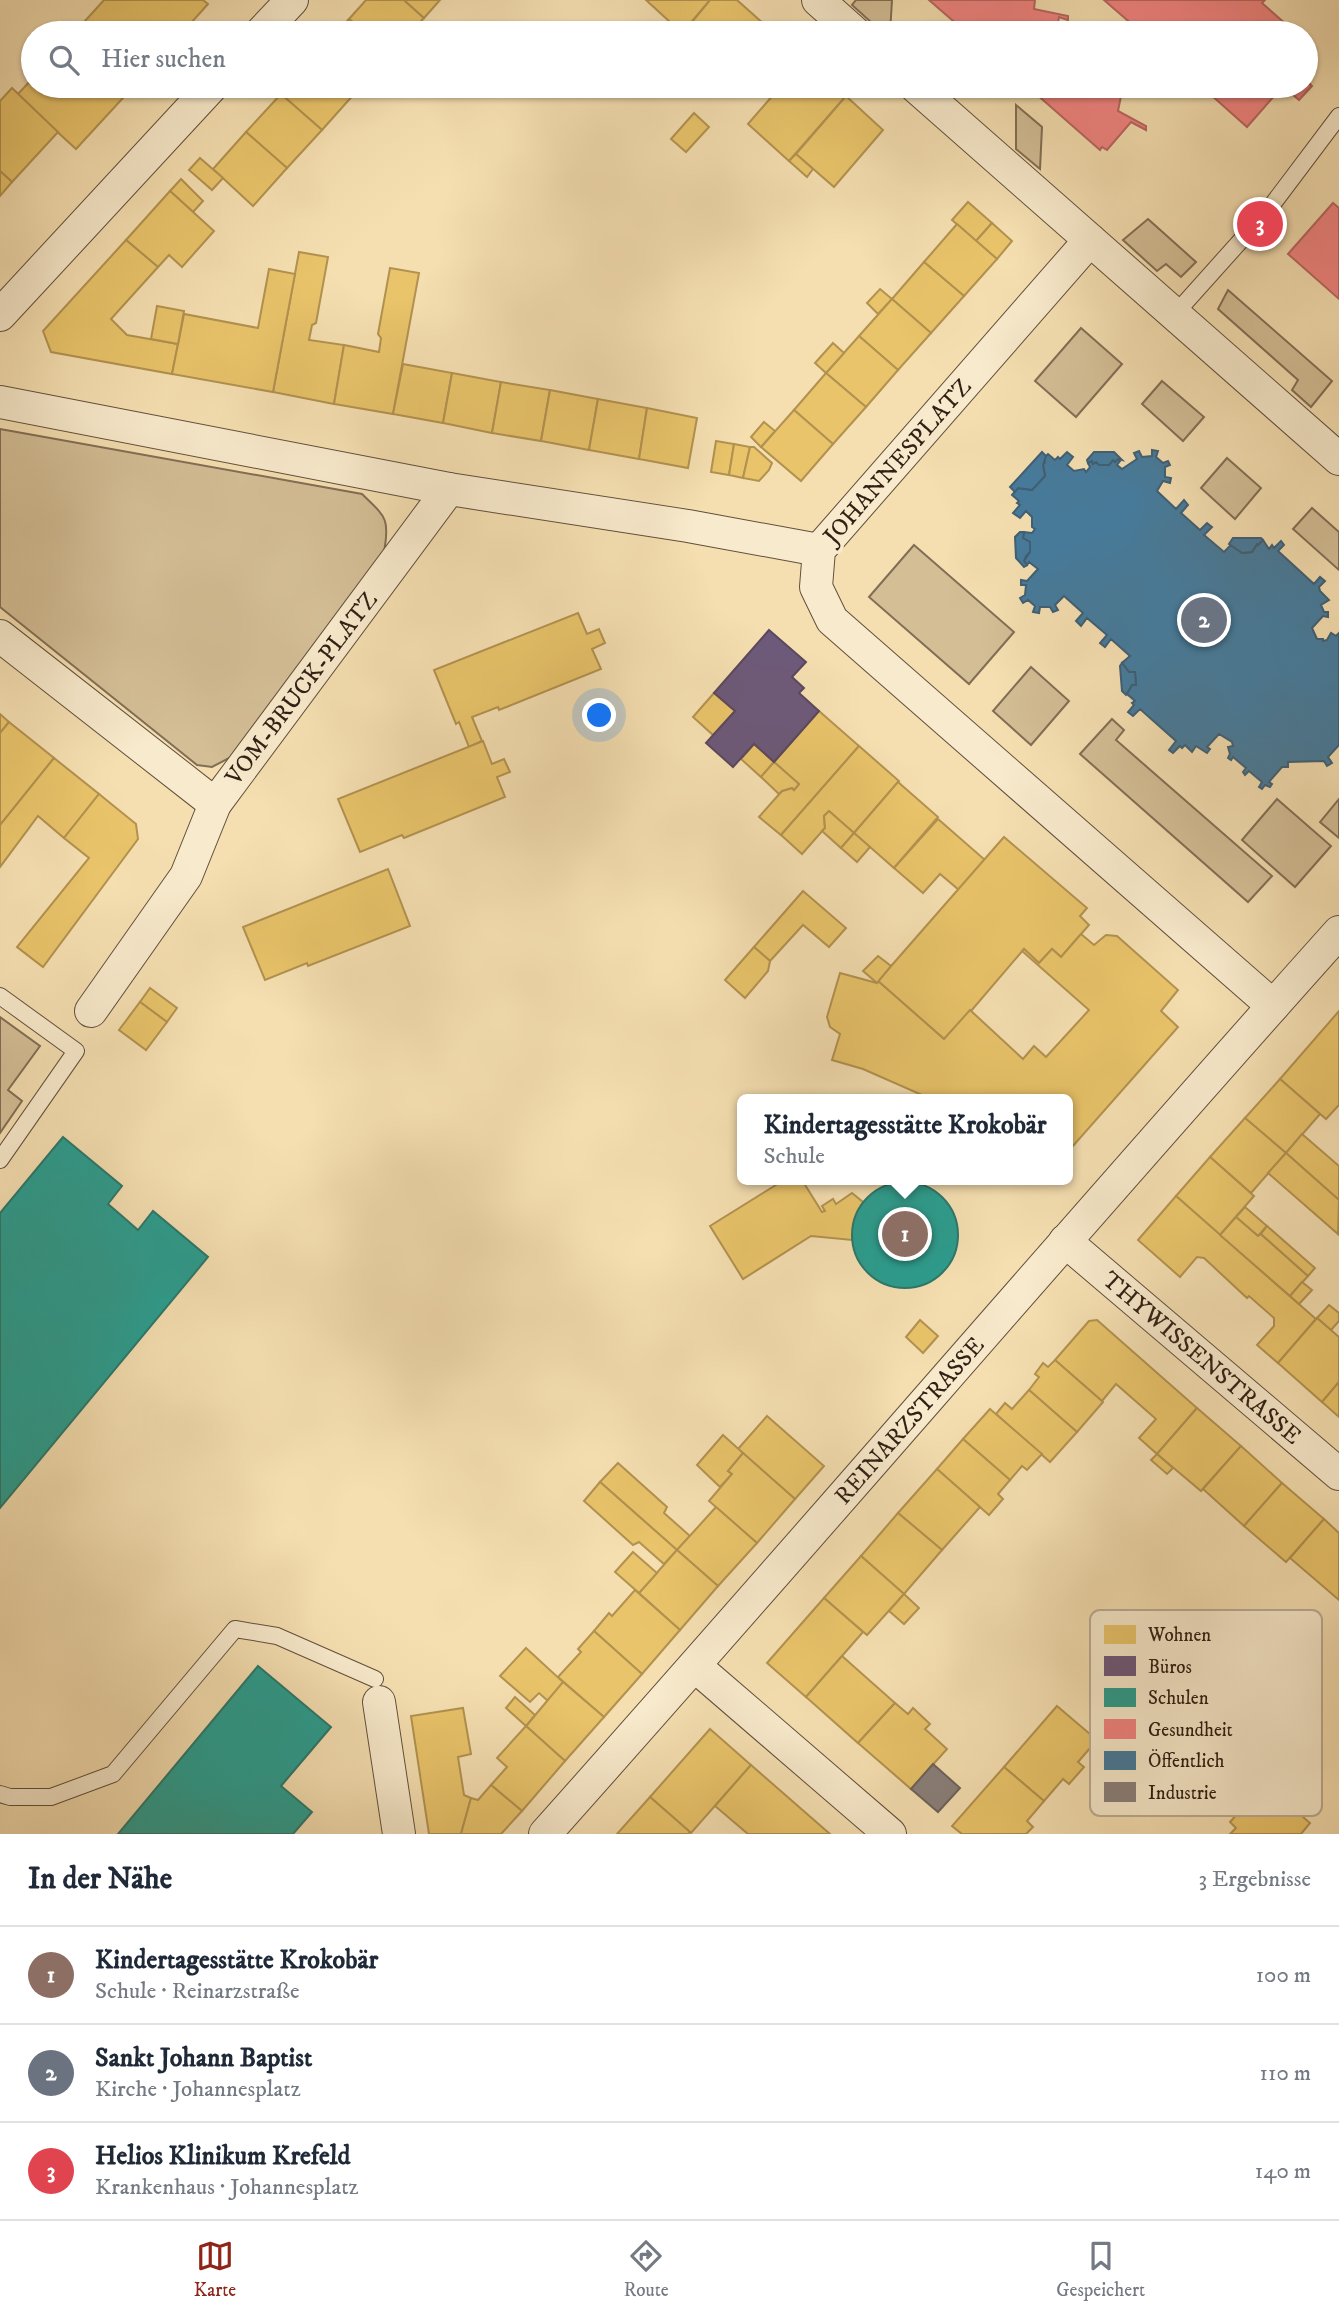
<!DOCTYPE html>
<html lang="de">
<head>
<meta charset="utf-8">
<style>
  body { margin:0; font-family:"IM FELL DW Pica",serif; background:#f6f6f7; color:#1f2937 }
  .you { position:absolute; left:600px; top:716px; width:24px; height:24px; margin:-18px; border:5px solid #fff; border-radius:50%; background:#1a73e8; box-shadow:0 0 0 10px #1a73e833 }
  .badge { display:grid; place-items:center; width:46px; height:46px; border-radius:50%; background:#8f2418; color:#fff; font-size:23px; font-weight:700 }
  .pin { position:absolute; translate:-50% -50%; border:4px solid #fff; box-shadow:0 2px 7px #0006 }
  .popup { position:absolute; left:737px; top:1094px; width:336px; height:91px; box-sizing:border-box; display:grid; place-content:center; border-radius:10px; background:#fff; filter:drop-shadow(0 2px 5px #0005); font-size:23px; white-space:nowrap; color:#747a83 }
  .popup b { font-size:26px; color:#1f2937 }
  .popup::after { content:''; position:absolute; left:50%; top:100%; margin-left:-14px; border:14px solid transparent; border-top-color:#fff }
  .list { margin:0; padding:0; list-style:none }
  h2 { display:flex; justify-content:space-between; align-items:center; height:91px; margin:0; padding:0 28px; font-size:30px }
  h2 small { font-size:23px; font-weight:400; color:#747a83 }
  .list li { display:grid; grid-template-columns:46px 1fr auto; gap:21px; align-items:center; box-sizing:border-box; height:98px; padding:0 28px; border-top:2px solid #e0e1e3 }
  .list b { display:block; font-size:26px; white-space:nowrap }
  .list p { margin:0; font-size:23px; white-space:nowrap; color:#747a83 }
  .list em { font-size:23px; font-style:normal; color:#747a83 }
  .icon { flex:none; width:38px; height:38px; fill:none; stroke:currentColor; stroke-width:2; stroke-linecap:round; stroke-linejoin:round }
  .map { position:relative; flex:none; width:1339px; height:1834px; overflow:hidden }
  .search { position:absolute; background:#fff; box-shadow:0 2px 5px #0004; left:21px; right:21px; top:21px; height:77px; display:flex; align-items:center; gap:18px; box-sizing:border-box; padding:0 24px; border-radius:38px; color:#747a83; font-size:26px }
  .sheet { height:385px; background:#fff }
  nav { display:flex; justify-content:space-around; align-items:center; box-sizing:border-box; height:98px; border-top:2px solid #e0e1e3; background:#fff; font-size:19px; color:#747a83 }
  nav a { display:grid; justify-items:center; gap:4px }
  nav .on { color:#8f2418 }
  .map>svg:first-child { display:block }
  .green { fill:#d4be96; stroke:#826e56; stroke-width:2 }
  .homes { fill:#e9c46a; stroke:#b29250; stroke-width:2 }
  .offices { fill:#6d597a; stroke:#5b485c; stroke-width:2 }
  .schools { fill:#2a9d8f; stroke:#2c776a; stroke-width:2 }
  .health { fill:#f28482; stroke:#b86661; stroke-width:2 }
  .public { fill:#457b9d; stroke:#3f5f74; stroke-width:2 }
  .industry { fill:#8a817c; stroke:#6f645d; stroke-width:2 }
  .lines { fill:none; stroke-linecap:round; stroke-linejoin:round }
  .service-casing { stroke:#624f3c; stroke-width:18 }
  .minor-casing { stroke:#624f3c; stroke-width:34 }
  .service { stroke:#f8eacc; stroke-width:16 }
  .minor { stroke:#f8eacc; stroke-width:32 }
  .labels { text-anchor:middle; stroke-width:7; stroke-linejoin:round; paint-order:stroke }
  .street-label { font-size:24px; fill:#311f15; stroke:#f8eacc }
  .key { fill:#f8eacc; stroke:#bcad95; stroke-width:2 }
  .key-label { font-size:19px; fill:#311f15 }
</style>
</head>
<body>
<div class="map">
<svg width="1339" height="1834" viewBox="0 0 1339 1834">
  <rect width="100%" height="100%" fill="#f5dfb1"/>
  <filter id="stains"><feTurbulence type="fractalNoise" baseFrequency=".00286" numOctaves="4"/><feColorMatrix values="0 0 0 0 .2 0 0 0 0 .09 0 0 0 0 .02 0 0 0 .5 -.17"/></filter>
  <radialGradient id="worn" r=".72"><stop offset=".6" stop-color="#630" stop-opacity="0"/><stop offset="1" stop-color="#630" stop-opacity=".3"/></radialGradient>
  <g class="green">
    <polygon points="856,0 892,0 890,33 883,33 852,5"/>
    <polygon points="1016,105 1042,127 1040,169 1016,149"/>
    <polygon points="1148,219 1196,262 1181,277 1166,264 1157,271 1123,240"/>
    <polygon points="1228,290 1332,381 1311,407 1292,390 1298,380 1218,309"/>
    <polygon points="1081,328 1122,364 1076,417 1035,381"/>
    <polygon points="1162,381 1204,417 1183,441 1142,404"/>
    <path d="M 0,429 L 362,494 C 386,517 390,519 384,552 L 233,756 L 212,767 L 197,765 L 0,607 Z"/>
    <polygon points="1227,458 1261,488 1235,519 1201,488"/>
    <polygon points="1312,508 1339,532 1339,570 1293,529"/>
    <polygon points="914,545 1014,632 969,684 869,597"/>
    <polygon points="1031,667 1069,701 1031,745 993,711"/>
    <polygon points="1112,719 1124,730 1116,740 1272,876 1248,902 1080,754"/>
    <polygon points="1277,799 1331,846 1295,887 1242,840"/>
    <polygon points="1339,799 1339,838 1320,822"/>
    <polygon points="0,1017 40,1046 8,1090 22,1101 0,1133"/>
  </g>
  <g class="homes">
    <polygon points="104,0 203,0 208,4 182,33 74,33"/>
    <polygon points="366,0 404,0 424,18 410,33 365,33 349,19"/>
    <polygon points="404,0 440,0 424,18"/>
    <polygon points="646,0 710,0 682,33"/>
    <polygon points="710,0 737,0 766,26 759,33 683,33"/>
    <polygon points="349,19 365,33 336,33"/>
    <polygon points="33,78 33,86 134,86 76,149 17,95"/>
    <polygon points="288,86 347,86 355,93 322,130 281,94"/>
    <polygon points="781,86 834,86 846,96 789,161 748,124"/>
    <polygon points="12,88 58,132 12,182 0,171 0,101"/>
    <polygon points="281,94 322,130 287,168 246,132"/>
    <polygon points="846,96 883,130 834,187 796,154"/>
    <polygon points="694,113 709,127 686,152 671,139"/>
    <polygon points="246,132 287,168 253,206 213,169"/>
    <polygon points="796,154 813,169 807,177 789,161"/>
    <polygon points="200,158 223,178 212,190 189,170"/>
    <polygon points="0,171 12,182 0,196"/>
    <polygon points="181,179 203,201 193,212 170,191"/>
    <polygon points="170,191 214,231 182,267 169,255 158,267 126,240"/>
    <polygon points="968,202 992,223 976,241 952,220"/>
    <polygon points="992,223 1012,241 997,259 976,241"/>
    <polygon points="957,224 997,259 964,296 924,262"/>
    <polygon points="126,240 158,267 111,319 127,335 178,344 172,374 51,352 43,331"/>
    <polygon points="299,252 328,257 316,323 312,325 309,340 344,345 334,404 273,392"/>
    <polygon points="924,262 964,296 931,333 892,299"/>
    <polygon points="390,268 419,273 393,414 334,404 344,345 379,352 381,338 378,334"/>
    <polygon points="269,269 295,274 273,392 172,374 184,314 258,328"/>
    <polygon points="880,289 892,299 878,314 867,303"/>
    <polygon points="892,299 931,333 898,370 859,336"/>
    <polygon points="157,306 184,311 178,344 151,339"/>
    <polygon points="859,336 898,370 866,407 826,373"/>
    <polygon points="833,343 844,353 826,373 815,363"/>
    <polygon points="403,364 452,373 443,423 393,414"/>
    <polygon points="452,373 501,382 492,433 443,423"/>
    <polygon points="826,373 866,407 833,444 794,410"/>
    <polygon points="501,382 550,390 541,441 492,433"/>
    <polygon points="550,390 598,399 589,450 541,441"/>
    <polygon points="598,399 647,408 639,459 589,450"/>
    <polygon points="647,408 697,418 688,468 639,459"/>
    <polygon points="794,410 833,444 801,481 761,447"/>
    <polygon points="764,422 775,431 761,447 751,437"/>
    <polygon points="716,441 734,444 729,475 711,472"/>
    <polygon points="734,444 750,447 743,478 729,475"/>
    <polygon points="750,447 754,447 772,463 769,470 759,481 743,478"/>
    <polygon points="578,613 587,634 599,629 605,643 592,649 601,669 499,710 498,707 472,717 482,741 469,747 459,722 456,724 434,670"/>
    <polygon points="714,693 735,711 713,735 693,717"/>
    <polygon points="819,711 859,746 781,835 759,817 782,791 792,788 794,790 799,784 774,762"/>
    <polygon points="0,714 9,722 0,733"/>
    <polygon points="9,722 54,758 0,825 0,733"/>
    <polygon points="483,741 492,764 504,759 510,772 497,777 505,797 404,838 402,835 360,852 338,799"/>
    <polygon points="754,744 774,762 761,777 741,759"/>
    <polygon points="859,746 899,781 854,833 829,811 824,816 825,828 802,854 781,835"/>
    <polygon points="54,758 99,794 64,838 38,816 0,867 0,825"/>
    <polygon points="774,762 799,784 794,790 792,788 782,791 779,794 761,777"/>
    <polygon points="898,782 938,817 894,868 854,833"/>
    <polygon points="99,794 136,824 138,839 43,967 17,947 89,858 64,838"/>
    <polygon points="829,811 854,833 841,848 822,831 825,828 824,816"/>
    <polygon points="938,819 985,860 959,890 940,874 923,893 894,868"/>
    <polygon points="854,833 870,847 857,862 841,848"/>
    <polygon points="1004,837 1087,908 1080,916 1089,925 1061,957 1052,949 1039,963 1024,949 971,1011 944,1039 878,981"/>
    <polygon points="388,869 410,926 308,966 307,963 265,980 243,927"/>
    <polygon points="803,891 846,928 829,947 803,925 770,961 754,947"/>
    <polygon points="1081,934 1094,945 1106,935 1117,936 1178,990 1161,1011 1178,1027 1073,1146 1068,1148 1068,1099 931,1099 863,1069 832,1060 840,1034 830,1027 827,1017 840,973 877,983 878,981 944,1039 970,1010 1023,1059 1034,1046 1046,1057 1089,1010 1022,951 1024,949 1039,963 1052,949 1061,957"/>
    <polygon points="754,947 770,961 768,971 745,998 725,980"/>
    <polygon points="878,956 891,966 877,983 863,971"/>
    <polygon points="150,988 177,1008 167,1022 140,1002"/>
    <polygon points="140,1002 167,1022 146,1050 119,1030"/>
    <polygon points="1339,1011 1339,1105 1326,1119 1280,1079"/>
    <polygon points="1280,1079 1320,1114 1286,1153 1245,1118"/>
    <polygon points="1245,1118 1286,1153 1251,1193 1210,1157"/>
    <polygon points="1302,1134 1339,1166 1339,1200 1286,1153"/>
    <polygon points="1286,1153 1339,1200 1338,1234 1268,1173"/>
    <polygon points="1210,1157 1254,1196 1220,1235 1176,1196"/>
    <polygon points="784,1180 802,1180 822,1212 825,1211 822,1206 833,1199 836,1204 852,1193 863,1202 855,1218 852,1240 811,1236 743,1279 710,1226"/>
    <polygon points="1176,1196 1316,1319 1278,1363 1257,1345 1274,1326 1274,1318 1249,1296 1247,1298 1204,1258 1197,1257 1180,1277 1138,1240"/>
    <polygon points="1245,1207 1267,1226 1258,1236 1236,1217"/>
    <polygon points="1236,1217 1258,1236 1261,1234 1308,1276 1290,1296 1220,1235"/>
    <polygon points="1267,1226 1315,1268 1308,1276 1261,1234"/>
    <polygon points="1302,1282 1312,1290 1299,1304 1290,1296"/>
    <polygon points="1329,1305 1339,1313 1339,1321 1331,1330 1317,1318"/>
    <polygon points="1317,1318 1339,1337 1339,1382 1322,1402 1278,1363"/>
    <polygon points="920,1320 938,1336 923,1353 906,1337"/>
    <polygon points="1097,1320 1197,1408 1157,1454 1139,1438 1156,1419 1116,1384 1102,1401 1055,1360 1089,1321"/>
    <polygon points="1055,1360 1103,1402 1077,1432 1029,1390 1039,1377 1035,1374 1043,1363 1048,1367"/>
    <polygon points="1339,1382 1339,1417 1322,1402"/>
    <polygon points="1029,1390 1077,1432 1050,1462 996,1414 1005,1403 1012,1409"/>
    <polygon points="1197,1408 1241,1446 1201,1491 1157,1454"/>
    <polygon points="990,1409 1042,1454 1027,1470 1022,1466 1010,1480 963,1439"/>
    <polygon points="767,1416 824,1466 795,1499 738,1449"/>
    <polygon points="723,1435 743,1453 728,1471 732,1474 720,1487 697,1465"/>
    <polygon points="963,1439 1010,1480 998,1494 1003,1499 989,1515 937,1469"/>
    <polygon points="1241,1446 1282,1483 1244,1526 1203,1489"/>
    <polygon points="743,1453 795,1499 757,1543 709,1501 732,1474 728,1471"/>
    <polygon points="1157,1454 1173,1468 1167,1474 1151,1460"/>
    <polygon points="618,1463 667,1507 664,1513 690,1536 677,1550 600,1482"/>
    <polygon points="937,1469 980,1507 942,1550 898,1513"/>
    <polygon points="600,1482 677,1550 664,1564 639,1542 633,1545 584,1501"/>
    <polygon points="1282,1483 1324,1519 1286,1562 1244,1526"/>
    <polygon points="716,1507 757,1543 718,1586 677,1550"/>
    <polygon points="898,1513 942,1550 904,1594 861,1556"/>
    <polygon points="1324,1519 1339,1533 1339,1600 1290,1558"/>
    <polygon points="677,1550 718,1586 680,1630 639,1593"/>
    <polygon points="633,1552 657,1573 639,1593 615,1572"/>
    <polygon points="861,1556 904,1594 867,1635 824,1598"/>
    <polygon points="635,1590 680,1630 642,1674 594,1631 609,1613 612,1616"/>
    <polygon points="904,1594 919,1608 904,1624 889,1611"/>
    <polygon points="824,1598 863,1632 806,1697 767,1663"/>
    <polygon points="594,1631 642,1674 604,1717 558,1677 581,1652 578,1649"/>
    <polygon points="526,1648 563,1682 548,1701 539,1693 530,1702 500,1676"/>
    <polygon points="842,1656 895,1703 858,1743 806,1697"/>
    <polygon points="563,1682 604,1717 565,1761 526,1726"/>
    <polygon points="515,1697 535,1715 526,1726 506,1708"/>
    <polygon points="895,1703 908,1714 913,1708 930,1724 925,1729 947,1749 911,1789 858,1743"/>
    <polygon points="1057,1706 1097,1740 1078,1762 1084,1767 1069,1784 1063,1779 1044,1801 1004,1767"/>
    <polygon points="463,1708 471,1754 458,1757 464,1795 471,1798 461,1834 429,1834 411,1716"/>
    <polygon points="526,1726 565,1761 522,1811 491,1785 507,1767 497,1758"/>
    <polygon points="710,1729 751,1765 691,1833 650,1797"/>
    <polygon points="751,1765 830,1834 748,1834 715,1806"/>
    <polygon points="1004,1767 1044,1801 1027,1821 1033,1827 1026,1834 962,1834 952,1826"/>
    <polygon points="491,1785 522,1811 501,1834 461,1834 471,1798 478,1800"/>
    <polygon points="1270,1788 1310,1823 1301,1834 1230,1834 1236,1828 1230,1822 1245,1805 1252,1810"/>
    <polygon points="650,1797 690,1832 688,1834 617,1834"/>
  </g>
  <polygon class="offices" points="769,630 806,662 792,677 804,688 799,693 819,711 774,762 754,744 733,767 706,743 735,711 714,693"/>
  <g class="schools">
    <polygon points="63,1137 122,1186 108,1204 122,1216 138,1230 153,1211 208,1257 0,1508 0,1213"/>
    <circle cx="905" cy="1235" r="53"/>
    <polygon points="258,1666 331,1727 281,1786 312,1812 293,1834 118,1834"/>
  </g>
  <g class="health">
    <polygon points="929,0 1035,0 1034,9 1068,16 1068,20 1059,17 1056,33 967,33"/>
    <polygon points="1104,0 1265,0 1262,3 1296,33 1142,33"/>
    <polygon points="1306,42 1315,50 1306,61"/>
    <polygon points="1306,80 1312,86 1299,100 1283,86 1247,127 1201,86 1306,86"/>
    <polygon points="1027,86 1123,86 1118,111 1146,126 1146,130 1131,122 1107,150 1102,147 1100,150"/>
    <polygon points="1333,203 1339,208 1339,299 1288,254"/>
  </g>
  <g class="public">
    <polygon points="1152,450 1158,451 1156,457 1163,463 1168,461 1170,465 1165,467 1165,477 1171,478 1170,483 1163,481 1157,491 1176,509 1184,500 1188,505 1181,513 1200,530 1207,523 1212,527 1204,535 1224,552 1232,544 1242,553 1252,552 1257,544 1258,545 1263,540 1269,549 1272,545 1274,548 1281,541 1284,545 1278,551 1314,584 1320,577 1325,581 1319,587 1320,591 1329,600 1321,605 1324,612 1328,612 1328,617 1323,616 1312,628 1317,639 1323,639 1323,641 1327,640 1331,633 1336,636 1339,633 1339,745 1328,757 1332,763 1327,766 1324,761 1288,762 1288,767 1282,767 1269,782 1272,784 1270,787 1265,785 1262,789 1259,787 1262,782 1249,771 1245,775 1243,772 1246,768 1233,757 1231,760 1228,758 1230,754 1228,747 1233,746 1232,742 1219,734 1207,747 1210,749 1207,753 1196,746 1192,752 1185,745 1182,748 1180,746 1173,753 1169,750 1176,741 1140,709 1133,716 1128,712 1134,705 1132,703 1135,701 1127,694 1132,685 1136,685 1135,672 1129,672 1122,663 1130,656 1111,639 1105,647 1100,643 1107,635 1087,618 1081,626 1076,621 1083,613 1064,596 1055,605 1058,610 1053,612 1050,607 1040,607 1039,613 1033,612 1035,606 1028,600 1023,603 1020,598 1025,595 1026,585 1021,585 1021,580 1027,581 1038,569 1029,562 1027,565 1024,561 1030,552 1030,542 1023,538 1024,532 1032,533 1035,529 1032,527 1032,517 1026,511 1020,518 1013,513 1020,505 1017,503 1019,501 1012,495 1018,488 1032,490 1045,476 1043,465 1045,462 1043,459 1048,454 1055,460 1058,457 1060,459 1067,452 1073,457 1067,465 1074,471 1084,469 1086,472 1090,467 1088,463 1092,461 1093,464 1096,462 1099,465 1109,465 1113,460 1115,462 1118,459 1120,461 1117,465 1122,469 1137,459 1134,453 1139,451 1142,457 1152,456"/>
    <polygon points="1042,452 1046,456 1043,465 1045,476 1032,490 1018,488 1015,492 1010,487"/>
    <polygon points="1094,452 1114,452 1122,460 1118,459 1115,462 1113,460 1109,465 1099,465 1096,462 1093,464 1092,461 1088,463 1087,460"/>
    <polygon points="1020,532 1024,532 1023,538 1030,542 1030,552 1026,556 1024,561 1027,565 1024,567 1016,558 1015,537"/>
    <polygon points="1233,538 1261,538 1263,540 1258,545 1257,544 1252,552 1242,553 1229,544"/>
    <polygon points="1122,663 1129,672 1135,672 1136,685 1132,685 1126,695 1122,691 1120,666"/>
  </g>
  <polygon class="industry" points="933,1764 960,1788 938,1812 911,1789"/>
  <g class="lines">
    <defs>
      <g id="service">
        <polyline points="1175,314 1269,209 1339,116"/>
        <polyline points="0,996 76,1051 0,1160"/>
        <polyline points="0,1794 10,1797 51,1797 113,1774 235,1629 277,1636 375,1679"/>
      </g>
      <g id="minor">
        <polyline points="818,0 855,33"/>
        <polyline points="261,33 292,0"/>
        <polyline points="915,86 1339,459"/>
        <polyline points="1090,240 819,550 816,587 832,620 1273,1006"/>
        <polyline points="0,315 212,86"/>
        <polyline points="0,402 449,489 215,804 186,876 91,1011"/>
        <polyline points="449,489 688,526 819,550"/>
        <polyline points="0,636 215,804"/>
        <path id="s1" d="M 1065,1241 L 1339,1474"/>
        <polyline points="695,1666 890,1834"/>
        <polyline points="379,1702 399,1834"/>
        <path id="s2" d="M 545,1834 C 812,1535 1072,1230 1339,932"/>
      </g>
    </defs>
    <use href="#service" class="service-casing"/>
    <use href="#minor" class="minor-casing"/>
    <use href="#service" class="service"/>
    <use href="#minor" class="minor"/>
  </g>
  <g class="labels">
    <g class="street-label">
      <text transform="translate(897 461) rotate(-49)" y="8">JOHANNESPLATZ</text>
      <text transform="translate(301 688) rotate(-53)" y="8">VOM-BRUCK-PLATZ</text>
      <text dy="8" stroke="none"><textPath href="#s1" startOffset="180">THYWISSENSTRASSE</textPath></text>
      <text dy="8" stroke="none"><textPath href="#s2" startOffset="551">REINARZSTRASSE</textPath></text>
    </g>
  </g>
  <rect x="1090" y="1610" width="232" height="206" rx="10" class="key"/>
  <rect x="1104" y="1625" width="32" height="19" fill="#e9c46a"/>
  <rect x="1104" y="1656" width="32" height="20" fill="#6d597a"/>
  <rect x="1104" y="1688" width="32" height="19" fill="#2a9d8f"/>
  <rect x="1104" y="1719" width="32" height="20" fill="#f28482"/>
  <rect x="1104" y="1751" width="32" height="19" fill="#457b9d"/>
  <rect x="1104" y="1782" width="32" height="20" fill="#8a817c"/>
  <g class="key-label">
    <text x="1148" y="1641">Wohnen</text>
    <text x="1148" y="1673">Büros</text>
    <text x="1148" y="1704">Schulen</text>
    <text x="1148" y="1736">Gesundheit</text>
    <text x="1148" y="1767">Öffentlich</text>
    <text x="1148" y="1799">Industrie</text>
  </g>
  <rect width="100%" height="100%" filter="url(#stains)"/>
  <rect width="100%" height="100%" fill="url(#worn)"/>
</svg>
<div class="you"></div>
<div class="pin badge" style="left:905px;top:1234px;background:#8d6e63">1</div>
<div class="popup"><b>Kindertagesstätte Krokobär</b>Schule</div>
<div class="pin badge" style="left:1204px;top:620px;background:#6b7280">2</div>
<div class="pin badge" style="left:1260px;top:224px;background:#e0444e">3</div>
<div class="search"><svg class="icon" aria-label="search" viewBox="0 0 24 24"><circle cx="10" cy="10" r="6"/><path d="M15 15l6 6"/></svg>Hier suchen</div>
</div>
<section class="sheet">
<h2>In der Nähe<small>3 Ergebnisse</small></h2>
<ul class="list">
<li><span class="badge" style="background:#8d6e63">1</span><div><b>Kindertagesstätte Krokobär</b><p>Schule · Reinarzstraße</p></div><em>100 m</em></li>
<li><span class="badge" style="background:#6b7280">2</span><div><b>Sankt Johann Baptist</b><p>Kirche · Johannesplatz</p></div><em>110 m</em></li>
<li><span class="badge" style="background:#e0444e">3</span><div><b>Helios Klinikum Krefeld</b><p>Krankenhaus · Johannesplatz</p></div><em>140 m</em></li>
</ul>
</section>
<nav>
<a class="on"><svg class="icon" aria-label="map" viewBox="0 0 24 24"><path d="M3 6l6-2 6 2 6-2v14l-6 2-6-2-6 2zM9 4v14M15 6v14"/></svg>Karte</a>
<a><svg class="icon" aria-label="directions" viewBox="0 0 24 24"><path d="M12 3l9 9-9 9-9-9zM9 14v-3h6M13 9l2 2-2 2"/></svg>Route</a>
<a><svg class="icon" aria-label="saved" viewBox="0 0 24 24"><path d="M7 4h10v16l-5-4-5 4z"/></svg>Gespeichert</a>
</nav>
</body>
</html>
